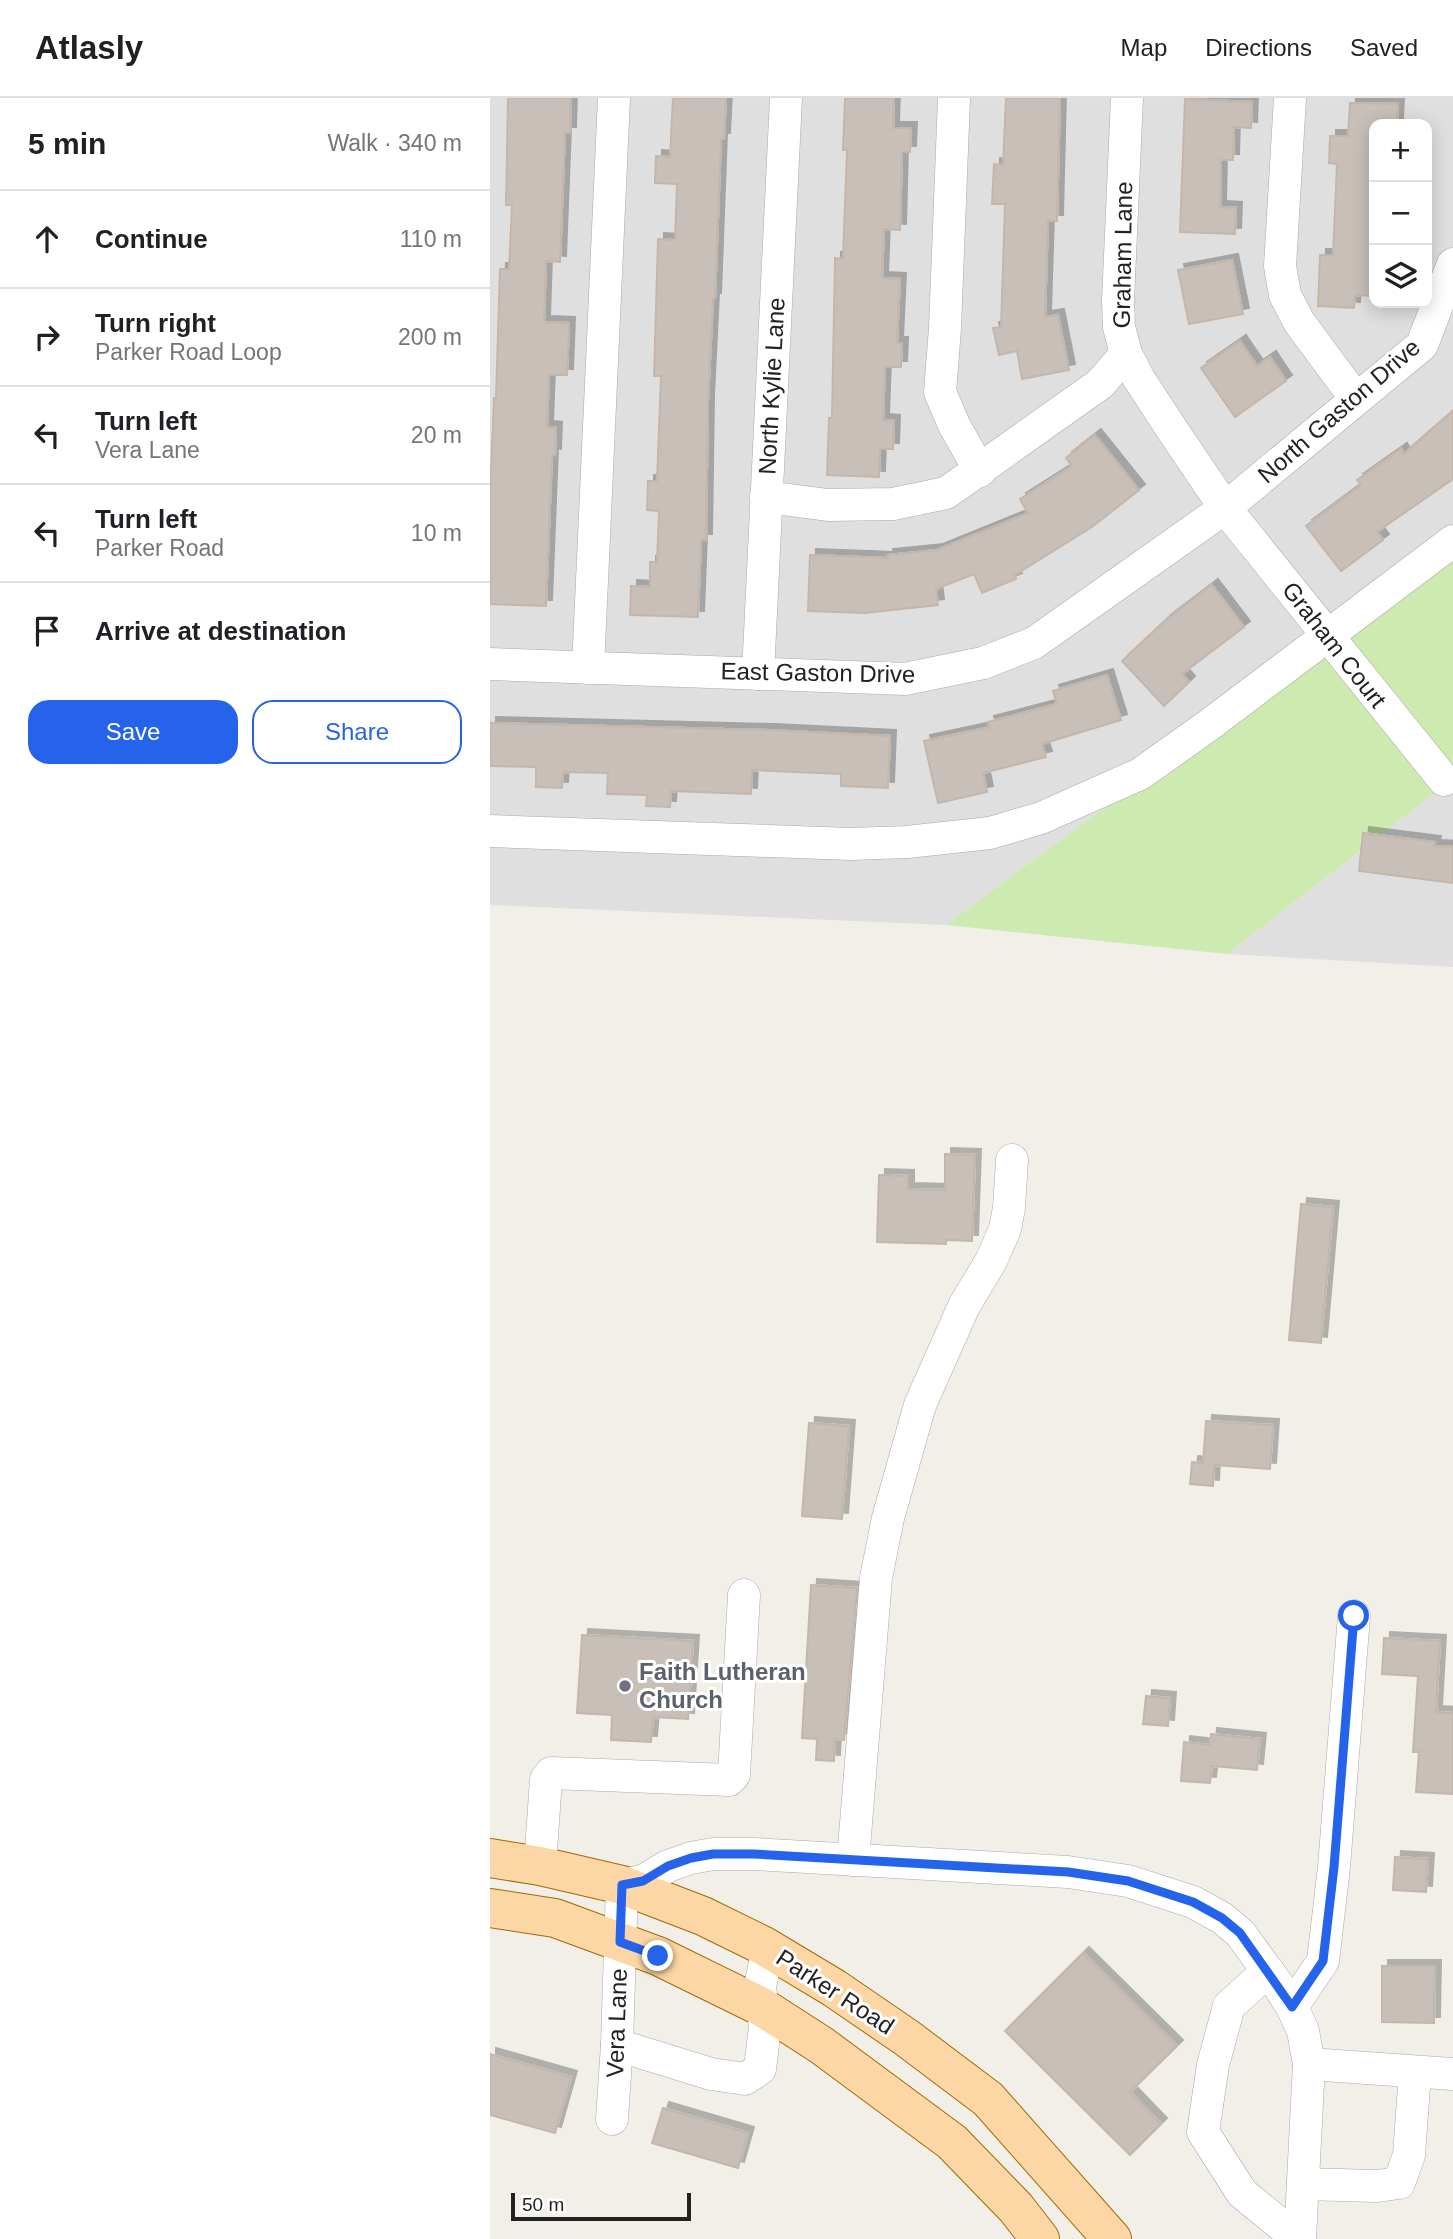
<!DOCTYPE html>
<html lang="en">
<head>
<meta charset="utf-8">
<style>
  body { margin:0; font-family:Arial,sans-serif; background:#f2f2f2; color:#202124 }
  .controls { position:absolute; right:21px; top:21px; display:grid; overflow:hidden; border-radius:14px; box-shadow:0 4px 18px #0003 }
  .controls button { width:63px; height:63px; display:grid; place-items:center; padding:0; border:0; border-bottom:2px solid #e0e0e0; background:#fff; color:#202124; font:35px sans-serif }
  .scale { position:absolute; left:21px; bottom:18px; width:180px; box-sizing:border-box; padding-left:7px; border:4px solid #222; border-top:0; font-size:19px; line-height:24px; white-space:nowrap; color:#222; -webkit-text-stroke:5px #fff; paint-order:stroke }
  .stop { position:absolute; width:21px; height:21px; margin:-16px; border:5px solid #2563eb; border-radius:50%; background:#fff }
  .stop.end { background:#2563eb; border-color:#fff; box-shadow:0 2px 7px #0008 }
  .list { margin:0; padding:0; list-style:none }
  h2 { display:flex; justify-content:space-between; align-items:center; height:91px; margin:0; padding:0 28px; font-size:30px }
  h2 small { font-size:23px; font-weight:400; color:#757577 }
  .list li { display:grid; grid-template-columns:46px 1fr auto; gap:21px; align-items:center; box-sizing:border-box; height:98px; padding:0 28px; border-top:2px solid #e0e0e0 }
  .list b { display:block; font-size:26px; white-space:nowrap }
  .list p { margin:0; font-size:23px; white-space:nowrap; color:#757577 }
  .list em { font-size:23px; font-style:normal; color:#757577 }
  .actions { display:flex; gap:14px; padding:21px 28px }
  .actions a { flex:1; padding:16px 0; border:2px solid #2563eb; border-radius:21px; text-align:center; font-size:24px; color:#2563eb }
  .actions .main { background:#2563eb; color:#fff }
  .icon { flex:none; width:38px; height:38px; fill:none; stroke:currentColor; stroke-width:2; stroke-linecap:round; stroke-linejoin:round }
  .map { position:relative; flex:none; width:963px; height:2141px; overflow:hidden }
  header { display:flex; align-items:center; gap:42px; box-sizing:border-box; height:98px; padding:0 35px; background:#fff; border-bottom:2px solid #e0e0e0 }
  header strong { font-size:33px }
  nav { display:flex; gap:38px; margin-inline-start:auto; font-size:24px }
  main { display:flex }
  aside { flex:1; background:#fff }
  .map>svg:first-child { display:block }
  .residential { fill:#e0dfdf; fill-rule:evenodd }
  .grass { fill:#cdebb0 }
  .building { fill:#c7bfb8; stroke:#c4b6ab; stroke-width:2; filter:url(#shadow) }
  .lines { fill:none; stroke-linecap:round; stroke-linejoin:round }
  .minor-casing { stroke:#a9a9a9; stroke-width:33 }
  .major-casing { stroke:#a06b00; stroke-width:40 }
  .minor { stroke:#fff; stroke-width:32 }
  .major { stroke:#fcd6a4; stroke-width:38 }
  .route { stroke:#2563eb; stroke-width:9 }
  .worship-dot { fill:#6b7280; stroke:#fff; stroke-width:2.5 }
  .labels { text-anchor:middle; stroke-width:6; stroke-linejoin:round; paint-order:stroke }
  .street-label { font-size:24px; fill:#222; stroke:#fff }
  .worship-label { font-size:24px; font-weight:bold; fill:#5b616d; stroke:#fff; text-anchor:start }
</style>
</head>
<body>
<header>
<strong>Atlasly</strong>
<nav><a>Map</a><a>Directions</a><a>Saved</a></nav>
</header>
<main>
<aside>
<h2>5 min<small>Walk · 340 m</small></h2>
<ul class="list">
<li><svg class="icon" aria-label="ahead" viewBox="0 0 24 24"><path d="M12 20V5M6 11l6-6 6 6"/></svg><div><b>Continue</b></div><em>110 m</em></li>
<li><svg class="icon" aria-label="right" viewBox="0 0 24 24"><path d="M7 20v-9h11M14 6l5 5-5 5"/></svg><div><b>Turn right</b><p>Parker Road Loop</p></div><em>200 m</em></li>
<li><svg class="icon" aria-label="left" viewBox="0 0 24 24"><path d="M17 20v-9H6M10 6l-5 5 5 5"/></svg><div><b>Turn left</b><p>Vera Lane</p></div><em>20 m</em></li>
<li><svg class="icon" aria-label="left" viewBox="0 0 24 24"><path d="M17 20v-9H6M10 6l-5 5 5 5"/></svg><div><b>Turn left</b><p>Parker Road</p></div><em>10 m</em></li>
<li><svg class="icon" aria-label="arrive" viewBox="0 0 24 24"><path d="M6 21V4h12l-3 4 3 4H6"/></svg><div><b>Arrive at destination</b></div></li>
</ul>
<div class="actions"><a class="main">Save</a><a>Share</a></div>
</aside>
<div class="map">
<svg width="963" height="2141" viewBox="0 0 963 2141">
  <defs>
    <filter id="shadow"><feDropShadow dx="6" dy="-6" stdDeviation="0" flood-color="#0004"/></filter>
  </defs>
  <rect width="100%" height="100%" fill="#f2efe9"/>
  <g class="residential">
    <path d="M 0,0 L 963,0 L 963,451 L 456,827 L 0,807 ZM 884,26 L 937,26 L 937,205 L 884,205 Z"/>
    <polygon points="963,681 963,869 737,856"/>
  </g>
  <polygon class="grass" points="963,451 963,681 737,856 456,827"/>
  <g class="building">
    <polygon points="18,0 81,0 80,35 75,35 70,164 56,163 54,224 79,225 77,277 59,277 57,329 66,330 65,357 62,356 56,508 0,506 0,398 4,300 6,300 10,171 19,171 22,107 16,107"/>
    <polygon points="183,0 236,0 234,41 231,41 225,201 223,201 218,303 216,442 211,442 208,519 140,517 141,488 160,489 160,464 167,464 169,413 157,412 158,383 167,383 171,278 164,278 168,141 185,142 187,86 165,85 166,58 180,59"/>
    <polygon points="355,0 404,0 403,30 421,30 420,54 412,54 410,132 394,131 392,180 410,181 407,245 412,245 411,269 395,269 393,322 404,323 403,351 390,351 389,379 337,377 339,320 342,320 345,160 353,161 357,52 353,52"/>
    <polygon points="516,0 570,0 567,123 558,123 555,219 568,217 579,272 532,281 527,253 509,257 503,230 511,229 515,106 502,106 504,66 513,67"/>
    <polygon points="695,1 762,4 761,30 744,29 743,62 731,62 730,109 746,110 745,136 690,134"/>
    <polygon points="860,5 908,6 907,26 884,26 884,198 865,197 864,210 828,208 830,157 843,157 847,66 839,65 840,38 858,38"/>
    <polygon points="742,162 753,216 699,226 688,172"/>
    <polygon points="750,243 767,268 780,259 796,283 745,319 711,270"/>
    <polygon points="963,313 963,381 887,434 893,442 851,473 816,428 871,387 867,382 911,351 914,356"/>
    <polygon points="605,337 649,392 602,429 525,477 526,481 492,495 484,476 446,491 448,507 375,515 318,513 320,457 398,460 397,457 447,452 538,415 530,401 582,368 576,360"/>
    <polygon points="722,487 754,529 692,576 699,584 674,608 632,563 676,522"/>
    <polygon points="617,577 631,622 552,646 556,659 493,675 497,694 448,705 434,643 500,629 498,624 567,606 563,593"/>
    <polygon points="0,625 278,632 400,638 398,690 351,688 351,676 262,672 261,696 181,693 180,709 156,708 157,697 117,696 118,675 73,674 72,690 46,689 46,669 0,668"/>
    <polygon points="873,735 945,744 944,748 963,749 963,785 869,773"/>
    <polygon points="455,1056 485,1057 482,1143 456,1142 456,1146 387,1144 389,1077 418,1078 418,1091 455,1092"/>
    <polygon points="811,1106 843,1109 831,1245 799,1242"/>
    <polygon points="716,1323 783,1327 780,1371 724,1367 723,1388 700,1386 702,1364 713,1365"/>
    <polygon points="319,1325 359,1328 352,1421 312,1418"/>
    <polygon points="321,1487 367,1490 354,1642 345,1641 344,1663 326,1662 327,1641 312,1640"/>
    <polygon points="92,1537 203,1543 198,1621 163,1619 161,1644 121,1642 122,1617 87,1615"/>
    <polygon points="894,1540 950,1543 946,1614 963,1615 963,1696 926,1694 929,1654 923,1654 928,1578 892,1576"/>
    <polygon points="656,1598 680,1600 678,1628 653,1626"/>
    <polygon points="721,1636 770,1641 767,1672 722,1668 720,1685 691,1683 694,1644 720,1647"/>
    <polygon points="905,1759 938,1761 936,1794 903,1792"/>
    <polygon points="593,1855 687,1948 640,1994 671,2026 640,2057 515,1933"/>
    <polygon points="892,1868 945,1868 944,1925 892,1924"/>
    <polygon points="0,1956 81,1979 65,2035 0,2017"/>
    <polygon points="173,2010 258,2035 248,2070 162,2045"/>
  </g>
  <g class="lines">
    <defs>
      <g id="minor">
        <polyline points="464,0 455,230 450,294 464,327 490,373"/>
        <polyline points="637,0 628,203 629,229 636,256 649,281 683,333 735,410 954,682"/>
        <polyline points="800,0 790,168 795,197 809,224 866,301"/>
        <polyline points="276,399 338,407 403,406 456,395 610,286 636,256"/>
        <polyline points="0,566 415,581 493,565 544,545 735,410 932,247 963,166"/>
        <polyline points="98,570 124,0"/>
        <polyline points="268,576 296,0"/>
        <polyline points="0,733 361,746 417,744 500,735 551,720 650,676 719,627 963,443"/>
        <polyline points="363,1762 386,1480 398,1420 430,1307 474,1208 501,1163 515,1131 519,1110 522,1062"/>
        <polyline points="50,1768 56,1681 61,1675 239,1682 244,1677 254,1497"/>
        <polyline points="778,1873 739,1908 723,1967 713,2034 752,2095 808,2141"/>
        <polyline points="802,1909 833,1863 844,1769 864,1518"/>
        <polyline points="127,1947 221,1976 255,1981 270,1971 275,1929 270,1889 278,1850"/>
        <polyline points="819,1966 963,1976"/>
        <polyline points="122,2021 127,1947 132,1787 153,1783 178,1768 201,1760 223,1756 264,1756 578,1774 638,1783 703,1804 732,1820 750,1835 788,1887 802,1909 813,1933 819,1966 810,2141"/>
        <polyline points="813,2086 887,2088 909,2085 919,2057 925,1974"/>
      </g>
      <g id="major">
        <polyline points="0,1760 50,1768 132,1787 213,1818 274,1848 344,1890 417,1940 498,2001 622,2141"/>
        <polyline points="0,1810 65,1820 168,1858 272,1909 331,1947 462,2044 526,2110 550,2141"/>
      </g>
    </defs>
    <use href="#minor" class="minor-casing"/>
    <use href="#major" class="major-casing"/>
    <use href="#minor" class="minor"/>
    <use href="#major" class="major"/>
  </g>
  <g class="lines">
    <polyline class="route" points="168,1858 130,1844 132,1787 153,1783 178,1768 201,1760 223,1756 264,1756 578,1774 638,1783 703,1804 732,1820 750,1835 802,1909 833,1863 844,1769 864,1518"/>
  </g>
  <circle class="worship-dot" cx="135" cy="1588" r="7"/>
  <g class="labels">
    <g class="street-label">
      <text transform="translate(633 157) rotate(-89)" y="8">Graham Lane</text>
      <text transform="translate(282 288) rotate(-87)" y="8">North Kylie Lane</text>
      <text transform="translate(849 313) rotate(-41)" y="8">North Gaston Drive</text>
      <text transform="translate(844 547) rotate(52)" y="8">Graham Court</text>
      <text transform="translate(328 575) rotate(1)" y="8">East Gaston Drive</text>
      <text transform="translate(345 1894) rotate(33)" y="8">Parker Road</text>
      <text transform="translate(127 1925) rotate(-88)" y="8">Vera Lane</text>
    </g>
    <g class="worship-label">
      <text x="149" y="1582">Faith Lutheran<tspan x="149" dy="28">Church</tspan></text>
    </g>
  </g>
</svg>
<div class="controls">
<button>+</button>
<button>−</button>
<button><svg class="icon" aria-label="layers" viewBox="0 0 24 24"><path d="M12 4l9 5-9 5-9-5zM3 14l9 5 9-5"/></svg></button>
</div>
<div class="scale">50 m</div>
<div class="stop" style="left:864px;top:1518px"></div>
<div class="stop end" style="left:168px;top:1858px"></div>
</div>
</main>
</body>
</html>
